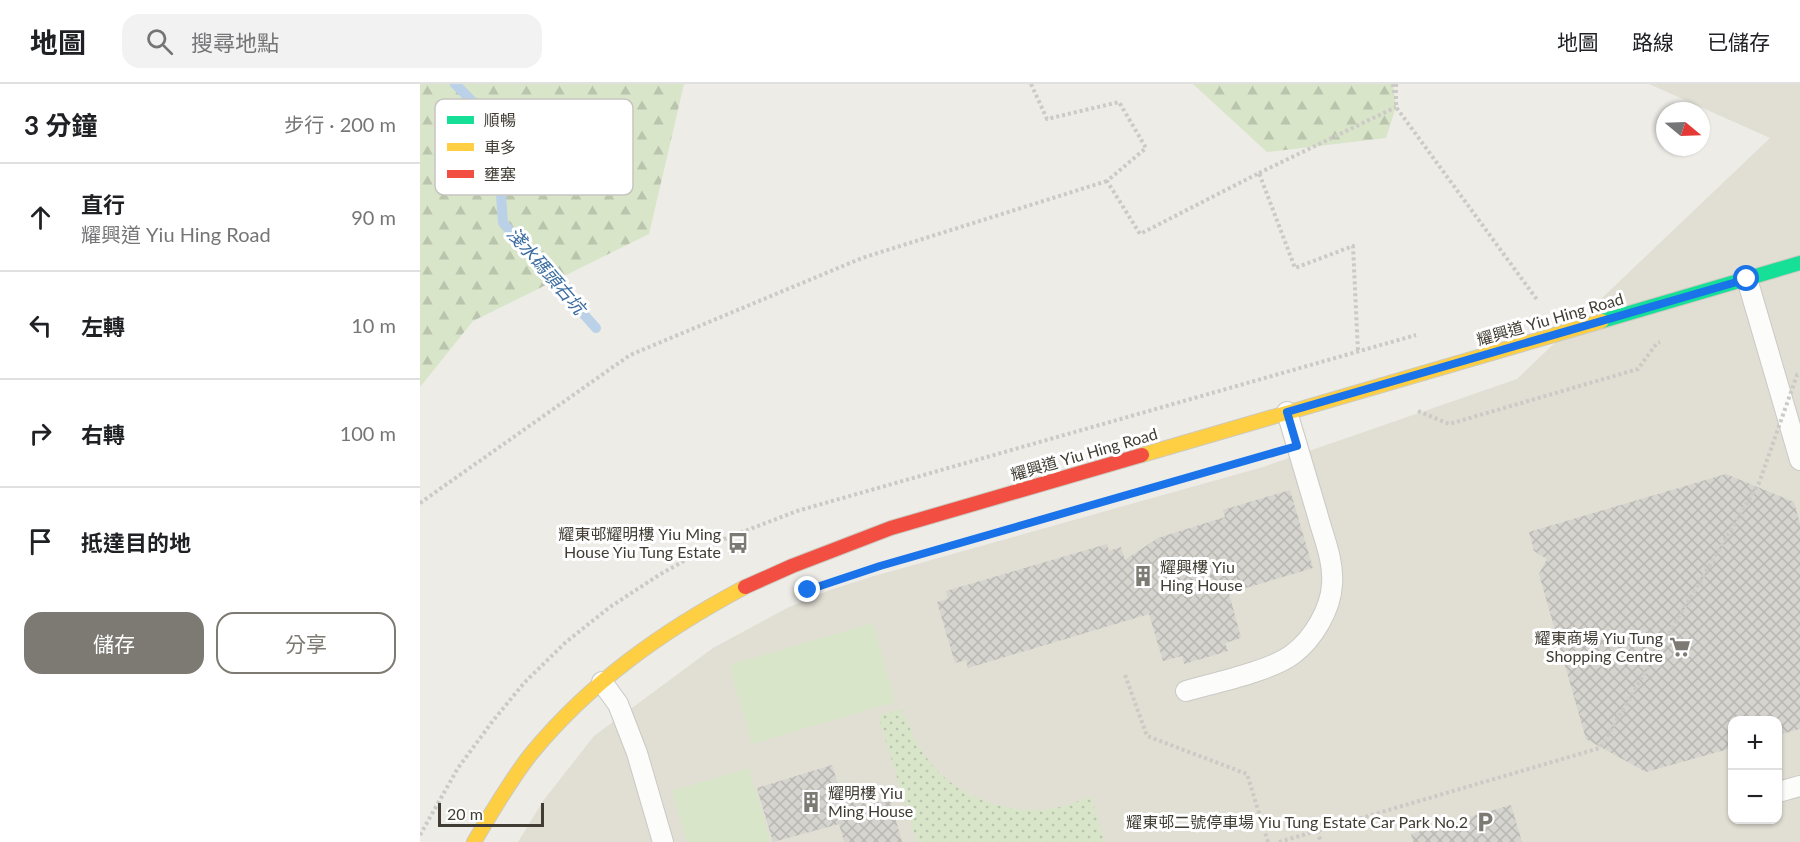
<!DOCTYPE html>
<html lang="zh-TW">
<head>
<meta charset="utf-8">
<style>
  body { margin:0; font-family:Lato,"Noto Sans TC",sans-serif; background:#f2f2f2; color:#202124 }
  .controls { position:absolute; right:18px; bottom:18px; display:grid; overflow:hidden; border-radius:12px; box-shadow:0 2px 4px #0004 }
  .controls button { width:54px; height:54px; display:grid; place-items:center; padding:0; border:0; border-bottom:2px solid #e0e0e0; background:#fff; color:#202124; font:30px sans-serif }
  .compass { position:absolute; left:1236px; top:18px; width:54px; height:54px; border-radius:50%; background:#fff; box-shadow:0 2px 4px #0004; rotate:109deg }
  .scale { position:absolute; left:18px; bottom:15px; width:106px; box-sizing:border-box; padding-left:6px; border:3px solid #413d34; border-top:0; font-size:16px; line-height:21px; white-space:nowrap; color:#413d34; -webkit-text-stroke:4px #fff; paint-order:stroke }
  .stop { position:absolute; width:18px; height:18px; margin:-14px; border:4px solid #1a73e8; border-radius:50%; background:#fff }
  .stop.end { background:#1a73e8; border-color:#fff; box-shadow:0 2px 6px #0008 }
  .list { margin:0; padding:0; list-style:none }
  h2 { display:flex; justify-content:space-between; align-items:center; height:78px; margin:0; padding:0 24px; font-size:26px }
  h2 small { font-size:20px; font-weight:400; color:#757577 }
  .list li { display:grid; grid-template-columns:39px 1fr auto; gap:18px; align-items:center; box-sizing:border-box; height:108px; padding:0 24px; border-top:2px solid #e0e0e0 }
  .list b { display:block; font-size:22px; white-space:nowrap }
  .list p { margin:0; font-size:20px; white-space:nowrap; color:#757577 }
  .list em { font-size:20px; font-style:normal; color:#757577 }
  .actions { display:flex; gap:12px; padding:18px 24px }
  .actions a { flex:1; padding:14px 0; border:2px solid #7d7a73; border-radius:18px; text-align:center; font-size:21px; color:#7d7a73 }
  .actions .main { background:#7d7a73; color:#fff }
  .icon { flex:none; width:33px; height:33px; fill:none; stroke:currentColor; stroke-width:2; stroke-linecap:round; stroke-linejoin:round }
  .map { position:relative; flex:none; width:1380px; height:758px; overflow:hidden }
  header { display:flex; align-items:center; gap:36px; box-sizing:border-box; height:84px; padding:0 30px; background:#fff; border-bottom:2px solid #e0e0e0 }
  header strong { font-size:28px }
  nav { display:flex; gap:33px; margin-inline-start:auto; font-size:21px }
  .search { width:420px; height:54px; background:#f2f2f2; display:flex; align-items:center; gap:15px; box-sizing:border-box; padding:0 21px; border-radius:18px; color:#757577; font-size:22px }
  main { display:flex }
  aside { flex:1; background:#fff }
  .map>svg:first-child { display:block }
  .residential { fill:#e1ded4; fill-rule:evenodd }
  .grass { fill:url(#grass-dots) }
  .forest { fill:url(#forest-firs) }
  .garden { fill:#d8e5c9 }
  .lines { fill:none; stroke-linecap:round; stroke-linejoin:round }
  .stream { stroke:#bbd1e7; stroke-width:10 }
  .building { fill:url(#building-cross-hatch) }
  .lane-casing { stroke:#cbc9c5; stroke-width:22 }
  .fast-casing { stroke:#cbc9bf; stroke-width:16 }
  .slow-casing { stroke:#cbc9bf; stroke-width:16 }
  .jam-casing { stroke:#cbc9bf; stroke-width:16 }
  .path { stroke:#cbcac6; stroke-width:4; stroke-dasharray:3 3; stroke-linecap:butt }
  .lane { stroke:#fcfcfb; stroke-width:20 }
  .fast { stroke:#16e098; stroke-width:14 }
  .slow { stroke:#ffcf43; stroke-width:14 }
  .jam { stroke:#f24e42; stroke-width:14 }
  .path-bridge { stroke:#cbcac6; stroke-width:4; stroke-dasharray:3 3; stroke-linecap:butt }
  .route { stroke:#1a73e8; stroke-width:8 }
  .labels { text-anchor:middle; stroke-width:6; stroke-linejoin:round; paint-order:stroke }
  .street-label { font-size:16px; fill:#413d34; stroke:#fff }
  .poi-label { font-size:16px; fill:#413d34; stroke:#fff; text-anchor:end }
  .water-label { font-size:18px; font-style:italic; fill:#3a6ca0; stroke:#fff }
  .key { fill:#fff; stroke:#c6c5c2; stroke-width:1.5 }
  .key-label { font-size:16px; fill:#413d34 }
</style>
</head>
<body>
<header>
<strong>地圖</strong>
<div class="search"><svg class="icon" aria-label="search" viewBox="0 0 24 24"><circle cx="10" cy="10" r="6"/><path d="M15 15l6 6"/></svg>搜尋地點</div>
<nav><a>地圖</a><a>路線</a><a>已儲存</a></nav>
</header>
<main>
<aside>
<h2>3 分鐘<small>步行 · 200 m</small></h2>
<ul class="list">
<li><svg class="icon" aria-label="ahead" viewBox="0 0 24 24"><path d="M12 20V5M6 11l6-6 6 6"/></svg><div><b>直行</b><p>耀興道 Yiu Hing Road</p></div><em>90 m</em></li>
<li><svg class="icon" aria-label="left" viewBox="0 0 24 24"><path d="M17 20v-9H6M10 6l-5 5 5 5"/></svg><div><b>左轉</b></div><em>10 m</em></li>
<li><svg class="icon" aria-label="right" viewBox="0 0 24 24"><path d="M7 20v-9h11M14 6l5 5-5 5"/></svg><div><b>右轉</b></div><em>100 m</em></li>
<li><svg class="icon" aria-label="arrive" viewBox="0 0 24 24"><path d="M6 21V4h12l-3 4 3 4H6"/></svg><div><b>抵達目的地</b></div></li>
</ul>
<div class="actions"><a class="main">儲存</a><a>分享</a></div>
</aside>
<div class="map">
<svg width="1380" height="758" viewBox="0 0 1380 758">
  <defs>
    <pattern id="grass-dots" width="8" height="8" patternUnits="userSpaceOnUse" patternTransform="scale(1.5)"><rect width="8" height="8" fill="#d8e5c9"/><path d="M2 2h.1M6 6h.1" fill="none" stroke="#bbc5ad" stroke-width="1.8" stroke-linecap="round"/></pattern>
    <pattern id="forest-firs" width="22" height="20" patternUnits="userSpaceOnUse" patternTransform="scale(1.5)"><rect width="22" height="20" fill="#d8e5c9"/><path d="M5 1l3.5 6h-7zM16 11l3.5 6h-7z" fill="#bbc5ad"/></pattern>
    <pattern id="building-cross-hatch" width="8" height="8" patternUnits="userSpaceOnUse" patternTransform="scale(1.5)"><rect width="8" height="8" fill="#d6d4cf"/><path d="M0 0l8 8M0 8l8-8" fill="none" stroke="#b9b7b2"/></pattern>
  </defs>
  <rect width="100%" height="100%" fill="#edece7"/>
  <path class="residential" d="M 1229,0 L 1380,0 L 1380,758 L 98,758 L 123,717 L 174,652 L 293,564 L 369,523 L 410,506 L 454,492 L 843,383 L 1097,295 L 1350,54 ZM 1312,636 L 1358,636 L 1358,736 L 1312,736 Z"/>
  <path class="grass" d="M 481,625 C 490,644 499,666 513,682 C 543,716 595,733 640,723 C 650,720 661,716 671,713 L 685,758 L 497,758 L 458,632 Z"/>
  <g class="forest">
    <polygon points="0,0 264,0 229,150 53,237 0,303"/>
    <polygon points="773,0 973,0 976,23 966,54 847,68"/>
  </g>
  <g class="garden">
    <polygon points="453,539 475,618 332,660 309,581"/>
    <polygon points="329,684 351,758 267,758 252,707"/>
  </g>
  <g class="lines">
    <polyline class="stream" points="35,0 76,41 83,139 176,244"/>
  </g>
  <g class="building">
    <polygon points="1306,390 1374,418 1380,439 1380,645 1358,651 1358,636 1312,636 1312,664 1226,688 1166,655 1119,490 1127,475 1114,467 1109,448"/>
    <polygon points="870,406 893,484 809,509 821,554 805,559 808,567 764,580 762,572 743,577 729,530 548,584 546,576 535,579 517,518 528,515 526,507 687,460 689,467 701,463 705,476 738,454 805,433 803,426"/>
    <polygon points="412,681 420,707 447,721 470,715 482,758 424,758 419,740 353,758 337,704"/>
    <polygon points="1091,721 1102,758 993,758 991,750"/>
  </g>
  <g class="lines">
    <defs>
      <g id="lane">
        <polyline points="1327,195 1380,376"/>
        <polyline points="182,598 198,620 217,669 243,758"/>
        <path d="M 766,607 C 794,599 851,587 873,570 C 893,555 911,525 912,500 C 914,476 903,452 897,429 C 887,395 877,362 867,328"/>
        <polyline points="1358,708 1380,702"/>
      </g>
      <polyline id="fast" points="1182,237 1380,179"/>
      <g id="slow">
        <polyline points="722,371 1182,237"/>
        <path d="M 54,758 C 72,728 89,698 111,670 C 170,598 244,546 325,503"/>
      </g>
      <polyline id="jam" points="325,503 372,482 471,444 722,371"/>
    </defs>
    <use href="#lane" class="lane-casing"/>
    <use href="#fast" class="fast-casing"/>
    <use href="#slow" class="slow-casing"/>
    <use href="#jam" class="jam-casing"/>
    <g class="path">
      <polyline points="611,0 627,35 699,18 726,64 687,97 720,150 839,89 875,184 933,162 938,268"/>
      <polyline points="973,0 974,10"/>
      <polyline points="976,0 976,23 1118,217"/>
      <polyline points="839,89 976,23"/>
      <polyline points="998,327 1029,340 1218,285 1237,259 1240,258"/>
      <polyline points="0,419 210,271 442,174 687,97"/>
      <polyline points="705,591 727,652 827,690 848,758"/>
      <polyline points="897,747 901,758"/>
      <polyline points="0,751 38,684 72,638 104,599 146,558 190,523 239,491 299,457 377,427 996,251"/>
    </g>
    <use href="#lane" class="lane"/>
    <use href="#fast" class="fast"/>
    <use href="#slow" class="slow"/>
    <use href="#jam" class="jam"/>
    <polyline class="path-bridge" points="859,758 1180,664 1339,399 1377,291 1380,290"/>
  </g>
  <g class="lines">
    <polyline class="route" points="388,506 460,482 877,362 867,328 1327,195"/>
  </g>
  <defs>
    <symbol id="bus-bare" viewBox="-9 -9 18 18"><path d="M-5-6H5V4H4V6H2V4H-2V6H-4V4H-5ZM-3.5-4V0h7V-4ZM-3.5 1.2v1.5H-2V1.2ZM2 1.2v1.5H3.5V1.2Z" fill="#7d7a73" stroke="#fff" stroke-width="2.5" paint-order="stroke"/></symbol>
    <symbol id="building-bare" viewBox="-9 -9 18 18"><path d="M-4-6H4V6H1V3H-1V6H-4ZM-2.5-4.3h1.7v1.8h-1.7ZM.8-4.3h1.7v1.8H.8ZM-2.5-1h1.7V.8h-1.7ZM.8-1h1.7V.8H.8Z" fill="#7d7a73" stroke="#fff" stroke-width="2.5" paint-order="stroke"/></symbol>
    <symbol id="supermarket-bare" viewBox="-9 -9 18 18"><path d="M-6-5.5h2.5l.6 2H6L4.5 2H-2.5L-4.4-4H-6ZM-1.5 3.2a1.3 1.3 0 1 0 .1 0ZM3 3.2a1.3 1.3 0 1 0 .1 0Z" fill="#7d7a73" stroke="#fff" stroke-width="2.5" paint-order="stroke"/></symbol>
    <symbol id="parking-bare" viewBox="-9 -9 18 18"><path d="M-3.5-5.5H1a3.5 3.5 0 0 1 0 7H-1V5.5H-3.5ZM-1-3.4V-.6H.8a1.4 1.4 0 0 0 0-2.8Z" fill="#7d7a73" stroke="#fff" stroke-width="2.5" paint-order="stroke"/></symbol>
  </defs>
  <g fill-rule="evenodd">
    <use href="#bus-bare" x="303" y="444" width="30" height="30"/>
    <use href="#building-bare" x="708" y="477" width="30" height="30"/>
    <use href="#supermarket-bare" x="1245" y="548" width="30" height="30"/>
    <use href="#building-bare" x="376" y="703" width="30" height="30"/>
    <use href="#parking-bare" x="1050" y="723" width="30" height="30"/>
  </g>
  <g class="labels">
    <g class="street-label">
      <text transform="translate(1130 235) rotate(-16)" y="6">耀興道 Yiu Hing Road</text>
      <text transform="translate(664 370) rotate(-16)" y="6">耀興道 Yiu Hing Road</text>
    </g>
    <g class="poi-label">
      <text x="301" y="456">耀東邨耀明樓 Yiu Ming<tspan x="301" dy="18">House Yiu Tung Estate</tspan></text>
      <text x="740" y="489" text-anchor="start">耀興樓 Yiu<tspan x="740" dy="18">Hing House</tspan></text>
      <text x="1243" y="560">耀東商場 Yiu Tung<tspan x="1243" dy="18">Shopping Centre</tspan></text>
      <text x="408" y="715" text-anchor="start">耀明樓 Yiu<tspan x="408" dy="18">Ming House</tspan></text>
      <text x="1048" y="744">耀東邨二號停車場 Yiu Tung Estate Car Park No.2</text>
    </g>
    <g class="water-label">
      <text transform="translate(126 187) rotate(49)" y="6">淺水碼頭右坑</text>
    </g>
  </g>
  <rect x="15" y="15" width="198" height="96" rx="9" class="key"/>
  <rect x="27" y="32" width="27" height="8" fill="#16e098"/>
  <rect x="27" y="59" width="27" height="8" fill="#ffcf43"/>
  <rect x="27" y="86" width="27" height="8" fill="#f24e42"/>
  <g class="key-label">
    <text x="64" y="42">順暢</text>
    <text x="64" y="69">車多</text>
    <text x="64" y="96">壅塞</text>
  </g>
</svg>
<div class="controls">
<button>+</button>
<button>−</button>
</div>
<svg class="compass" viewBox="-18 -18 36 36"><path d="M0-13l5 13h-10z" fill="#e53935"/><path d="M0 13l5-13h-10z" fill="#757577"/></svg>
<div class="scale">20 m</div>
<div class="stop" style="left:1327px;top:195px"></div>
<div class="stop end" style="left:388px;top:506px"></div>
</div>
</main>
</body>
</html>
